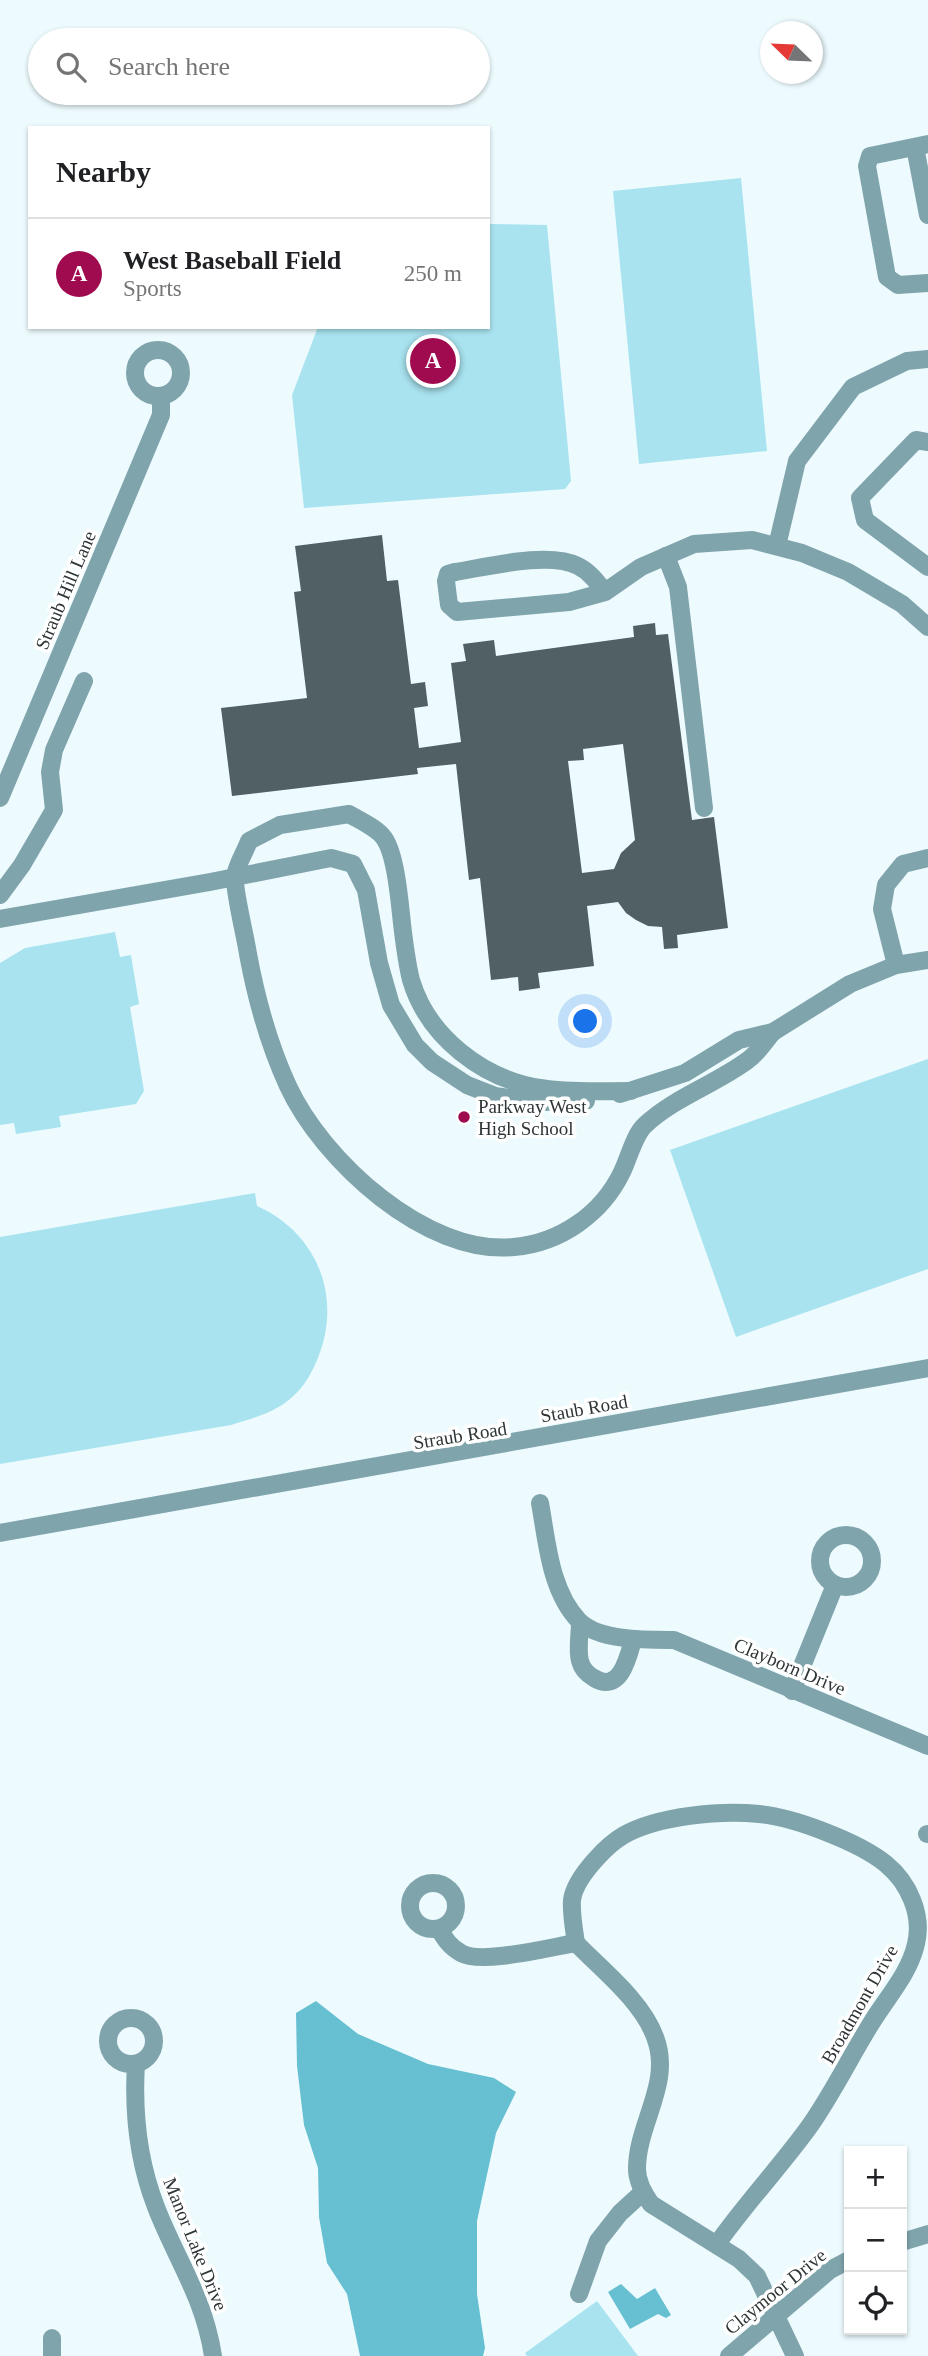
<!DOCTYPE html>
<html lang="en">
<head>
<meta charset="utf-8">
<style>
  body { margin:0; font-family:"Times New Roman",serif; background:#f6f6f6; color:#202124 }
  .controls { position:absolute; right:21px; bottom:21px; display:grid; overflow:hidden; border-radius:0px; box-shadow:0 2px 5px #0004 }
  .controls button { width:63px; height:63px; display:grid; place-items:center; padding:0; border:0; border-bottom:2px solid #e0e0e0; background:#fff; color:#202124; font:35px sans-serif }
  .compass { position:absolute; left:760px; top:21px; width:63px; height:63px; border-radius:50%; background:#fff; box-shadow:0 2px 5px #0004; rotate:293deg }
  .you { position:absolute; left:586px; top:1022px; width:24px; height:24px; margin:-18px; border:5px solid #fff; border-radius:50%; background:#1a73e8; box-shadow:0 0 0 10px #1a73e833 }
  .badge { display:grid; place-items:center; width:46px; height:46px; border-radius:50%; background:#a00a4f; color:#fff; font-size:23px; font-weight:700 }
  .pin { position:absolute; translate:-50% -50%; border:4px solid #fff; box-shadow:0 2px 7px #0006 }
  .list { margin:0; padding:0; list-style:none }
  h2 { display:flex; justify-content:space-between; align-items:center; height:91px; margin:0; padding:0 28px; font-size:30px }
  h2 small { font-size:23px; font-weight:400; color:#757577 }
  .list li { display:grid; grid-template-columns:46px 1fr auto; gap:21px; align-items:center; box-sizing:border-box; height:112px; padding:0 28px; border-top:2px solid #e0e0e0 }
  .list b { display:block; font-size:26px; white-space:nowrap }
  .list p { margin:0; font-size:23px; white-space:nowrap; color:#757577 }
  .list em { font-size:23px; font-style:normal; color:#757577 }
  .icon { flex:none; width:38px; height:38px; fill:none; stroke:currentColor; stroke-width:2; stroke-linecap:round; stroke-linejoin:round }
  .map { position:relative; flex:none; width:928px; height:2356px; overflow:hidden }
  .search { position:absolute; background:#fff; box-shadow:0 2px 5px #0004; left:28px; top:28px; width:462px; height:77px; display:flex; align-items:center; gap:18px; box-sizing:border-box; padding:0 24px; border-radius:38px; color:#757577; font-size:26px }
  .panel { position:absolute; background:#fff; box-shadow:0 2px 5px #0004; left:28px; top:126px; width:462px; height:203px; border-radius:0px }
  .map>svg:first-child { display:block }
  .green { fill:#a8e3ef }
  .water { fill:#66c0d2 }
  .building { fill:#516064; fill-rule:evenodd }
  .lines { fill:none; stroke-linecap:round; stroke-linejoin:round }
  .minor { stroke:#80a4ac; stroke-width:18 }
  .poi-dot { fill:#a00a4f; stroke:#fff; stroke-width:2.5 }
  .labels { text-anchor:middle; stroke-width:7; stroke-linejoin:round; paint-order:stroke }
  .street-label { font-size:19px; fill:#2e3536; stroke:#fff }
  .poi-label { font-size:19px; fill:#2e3536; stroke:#fff; text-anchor:start }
</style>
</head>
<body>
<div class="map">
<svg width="928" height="2356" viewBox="0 0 928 2356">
  <rect width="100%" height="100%" fill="#edfbff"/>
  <g class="green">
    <polygon points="741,178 767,451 639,464 613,191"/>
    <polygon points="488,224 547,225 571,481 565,489 304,508 292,395 318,327 488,327"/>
    <polygon points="115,932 120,957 131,955 139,1004 130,1007 144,1091 136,1104 59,1116 61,1127 16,1134 14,1123 0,1125 0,963 25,948"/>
    <polygon points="928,1059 928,1269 736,1337 670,1150"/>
    <path d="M 255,1193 L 257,1206 C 316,1232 342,1295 319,1355 C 313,1371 304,1388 290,1399 C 274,1413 250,1419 231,1425 L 0,1464 L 0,1237 Z"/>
    <polygon points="597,2301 638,2356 527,2356 525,2353"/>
  </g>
  <g class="water">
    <polygon points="316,2001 358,2034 428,2064 494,2078 516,2092 496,2133 477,2221 477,2294 485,2348 483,2356 360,2356 347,2294 327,2263 319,2217 318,2168 304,2125 297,2066 296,2013"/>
    <polygon points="621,2284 637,2299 655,2288 671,2315 666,2318 658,2314 630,2329 608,2292"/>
  </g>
  <path class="building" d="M 382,535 L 387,581 L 398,580 L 411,684 L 425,682 L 428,706 L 414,708 L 419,748 L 461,742 L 451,663 L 466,661 L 463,644 L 494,640 L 496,656 L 634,637 L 633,626 L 655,623 L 656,635 L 668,634 L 692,820 L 714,817 L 728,928 L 677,935 L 678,948 L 664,949 L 662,927 L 648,926 L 636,920 L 626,913 L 618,902 L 587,906 L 594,966 L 538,973 L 540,988 L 519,991 L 518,977 L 491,980 L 480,878 L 469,880 L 456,764 L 417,768 L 418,774 L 232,796 L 221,708 L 307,698 L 294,592 L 301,591 L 295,546 ZM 623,744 L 635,840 L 621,853 L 614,869 L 582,873 L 568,761 L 584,760 L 583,749 Z"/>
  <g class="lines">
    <g class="minor">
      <polyline points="928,144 870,156 867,166 887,277 898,285 928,283"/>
      <polyline points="915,147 928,215"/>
      <circle cx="158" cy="373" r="23"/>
      <polyline points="928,442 916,440 860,498 865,520 928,567"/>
      <polyline points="777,546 797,461 853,387 907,361 928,359"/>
      <polyline points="666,556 678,587 704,808"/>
      <path d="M 605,592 C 597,582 590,572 578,566 C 549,551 487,567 455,572 L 448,574 L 446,581 L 449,605 L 457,612 L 569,602 L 605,592 L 641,567 L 694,544 L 752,540 L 802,553 L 848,572 L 902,604 L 928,627"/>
      <polyline points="0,798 161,415 161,397"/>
      <polyline points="0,895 22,865 54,810 50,772 54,750 84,681"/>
      <polyline points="0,919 210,882 331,858 353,864 366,890 379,963 391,1005 415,1045 432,1062 467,1085 495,1096 540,1102 586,1101"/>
      <polyline points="896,965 882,909 886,885 903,864 928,858"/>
      <path d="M 631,1091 C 601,1091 570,1093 540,1088 C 483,1079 428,1037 411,980 C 407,964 405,948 403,932 C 400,909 397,856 384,838 C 377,828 359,820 349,814 L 280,825 L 249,841 C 245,852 237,864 235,876 C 233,887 246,939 248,954 C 256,997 269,1045 288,1086 C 322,1160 426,1256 514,1247 C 560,1243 602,1214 622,1172 C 629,1158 634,1135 645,1125 C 675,1097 716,1084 748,1060 C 758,1053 765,1041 773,1032"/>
      <polyline points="620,1094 685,1073 739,1040 773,1032 850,984 896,965 928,960"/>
      <path d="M 540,1503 C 547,1541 550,1591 579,1621 C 599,1641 648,1640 674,1640 L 928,1746"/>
      <polyline points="0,1533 928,1368"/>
      <circle cx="846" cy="1561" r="26"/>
      <path d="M 580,1622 C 580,1634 577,1650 580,1661 C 582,1669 587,1674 594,1678 C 620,1694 628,1658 633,1640"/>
      <polyline points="792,1691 835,1585"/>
      <polyline points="927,1834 928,1834"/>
      <circle cx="433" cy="1906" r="23"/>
      <path d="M 439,1929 C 445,1939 450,1947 461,1953 C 481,1965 551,1947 576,1943"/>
      <path d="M 576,1943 C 574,1929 571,1914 572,1900 C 574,1885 586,1870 596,1859 C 604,1850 612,1842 624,1835 C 658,1816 720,1810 759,1814 C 793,1817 859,1842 886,1864 C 909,1883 923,1915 916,1944 C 909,1974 888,1996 872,2022 C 850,2057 833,2093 809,2127 C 780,2167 746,2203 717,2244"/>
      <path d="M 576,1943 C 602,1970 642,2001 655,2037 C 673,2083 637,2123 637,2169 C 637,2181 644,2194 651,2204 L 739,2259 L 757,2276 L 795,2356"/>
      <circle cx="131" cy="2041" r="23"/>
      <path d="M 136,2064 C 133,2113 138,2161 156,2207 C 176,2259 204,2297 213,2356"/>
      <polyline points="902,2242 928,2234"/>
      <polyline points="579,2294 598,2241 620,2213 643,2192"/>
      <polyline points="52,2338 52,2356"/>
      <polyline points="729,2356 830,2270 849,2260"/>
    </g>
  </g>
  <circle class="poi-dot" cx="464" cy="1117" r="7"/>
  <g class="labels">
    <g class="street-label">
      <text transform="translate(65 590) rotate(-67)" y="7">Straub Hill Lane</text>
      <text transform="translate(584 1408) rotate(-10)" y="7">Staub Road</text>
      <text transform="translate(460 1435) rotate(-9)" y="7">Straub Road</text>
      <text transform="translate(790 1666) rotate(23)" y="7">Clayborn Drive</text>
      <text transform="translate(859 2004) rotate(-60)" y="7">Broadmont Drive</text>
      <text transform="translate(196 2244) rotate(68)" y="7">Manor Lake Drive</text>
      <text transform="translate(775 2291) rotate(-39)" y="7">Claymoor Drive</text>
    </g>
    <g class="poi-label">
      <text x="478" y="1113">Parkway West<tspan x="478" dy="22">High School</tspan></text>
    </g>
  </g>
</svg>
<div class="controls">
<button>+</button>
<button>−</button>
<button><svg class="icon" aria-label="locate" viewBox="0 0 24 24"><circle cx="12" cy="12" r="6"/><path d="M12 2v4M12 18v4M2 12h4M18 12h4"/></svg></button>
</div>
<svg class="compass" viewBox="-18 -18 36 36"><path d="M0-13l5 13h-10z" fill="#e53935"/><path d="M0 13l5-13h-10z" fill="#757577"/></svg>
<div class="you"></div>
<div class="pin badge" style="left:433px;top:361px">A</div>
<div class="search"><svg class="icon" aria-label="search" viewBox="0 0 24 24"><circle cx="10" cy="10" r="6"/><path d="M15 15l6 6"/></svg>Search here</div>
<section class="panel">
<h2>Nearby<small></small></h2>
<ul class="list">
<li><span class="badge">A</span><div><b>West Baseball Field</b><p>Sports</p></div><em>250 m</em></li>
</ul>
</section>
</div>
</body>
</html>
